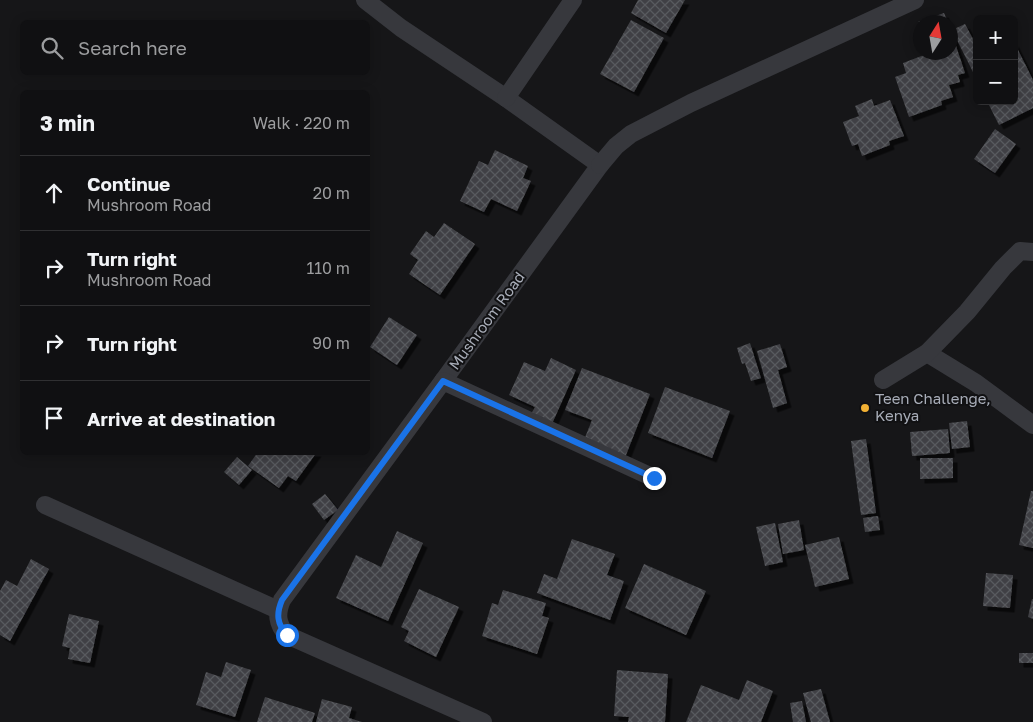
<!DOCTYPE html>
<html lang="en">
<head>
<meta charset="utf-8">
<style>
  body { margin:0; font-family:"Golos Text",sans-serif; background:#1e1e20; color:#f1f3f6 }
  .controls { position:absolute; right:15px; top:15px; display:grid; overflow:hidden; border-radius:8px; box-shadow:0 2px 12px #0003 }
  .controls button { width:45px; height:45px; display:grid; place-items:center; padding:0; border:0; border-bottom:1px solid #303032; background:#101012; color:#f1f3f6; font:25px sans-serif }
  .compass { position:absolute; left:913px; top:15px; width:45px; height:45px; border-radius:50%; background:#101012; box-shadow:0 2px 12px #0003; rotate:11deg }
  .stop { position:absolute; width:15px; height:15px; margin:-11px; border:4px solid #1a73e8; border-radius:50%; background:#fff }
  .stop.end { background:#1a73e8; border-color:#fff; box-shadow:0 1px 5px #0008 }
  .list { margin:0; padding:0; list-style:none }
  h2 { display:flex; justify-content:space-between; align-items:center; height:65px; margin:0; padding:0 20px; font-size:21px }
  h2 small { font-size:16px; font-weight:400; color:#9c9d9f }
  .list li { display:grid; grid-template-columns:32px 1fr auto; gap:15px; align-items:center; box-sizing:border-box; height:75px; padding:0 20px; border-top:1px solid #303032 }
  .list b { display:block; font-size:19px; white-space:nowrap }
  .list p { margin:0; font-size:16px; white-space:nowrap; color:#9c9d9f }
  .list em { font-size:16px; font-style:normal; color:#9c9d9f }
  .icon { flex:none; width:28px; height:28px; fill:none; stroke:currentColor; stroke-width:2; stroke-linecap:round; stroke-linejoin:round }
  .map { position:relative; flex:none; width:1033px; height:722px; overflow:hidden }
  .search { position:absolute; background:#101012; box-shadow:0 2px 12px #0003; left:20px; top:20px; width:350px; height:55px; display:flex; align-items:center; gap:12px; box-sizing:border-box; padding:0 18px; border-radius:8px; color:#9c9d9f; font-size:19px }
  .panel { position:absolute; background:#101012; box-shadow:0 2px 12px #0003; left:20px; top:90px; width:350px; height:365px; border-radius:8px }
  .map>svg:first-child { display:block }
  .building { fill:url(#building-cross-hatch); filter:url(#shadow) }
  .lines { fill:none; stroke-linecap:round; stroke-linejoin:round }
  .minor { stroke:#37383d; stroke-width:18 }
  .route { stroke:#1a73e8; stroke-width:6 }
  .poi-dot { fill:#f2b134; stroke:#111113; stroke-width:2 }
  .labels { text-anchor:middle; stroke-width:4; stroke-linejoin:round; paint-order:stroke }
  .street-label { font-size:15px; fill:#a8adb8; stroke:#111113 }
  .poi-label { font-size:15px; fill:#a8adb8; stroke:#111113; text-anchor:start }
</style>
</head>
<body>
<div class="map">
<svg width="1033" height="722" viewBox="0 0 1033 722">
  <defs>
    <pattern id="building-cross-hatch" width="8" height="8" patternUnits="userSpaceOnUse" patternTransform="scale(1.25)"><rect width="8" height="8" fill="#404145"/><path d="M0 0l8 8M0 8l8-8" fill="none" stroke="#595a5e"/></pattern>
    <filter id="shadow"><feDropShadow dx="4.5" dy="4.5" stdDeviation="0" flood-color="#0009"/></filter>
  </defs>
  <rect width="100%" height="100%" fill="#161618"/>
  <g class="building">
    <polygon points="638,0 685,0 666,33 631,13"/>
    <polygon points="944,13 948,22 918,22"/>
    <polygon points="631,20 664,38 634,92 600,74"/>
    <polygon points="965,24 973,39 977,37 977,80 952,30"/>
    <polygon points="951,31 965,73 958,75 960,82 949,85 953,97 941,101 942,105 909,117 895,77 906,73 903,63 932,52 950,52"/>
    <polygon points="1014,42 1033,80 1033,108 999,125 987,101 1014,101"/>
    <polygon points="872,99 874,106 890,100 904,136 889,141 890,145 862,156 858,144 852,146 843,122 859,116 855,106"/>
    <polygon points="995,129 1016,144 995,173 974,159"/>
    <polygon points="495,150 528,166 523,178 531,181 517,211 491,199 484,212 460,201 479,161 488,165"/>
    <polygon points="444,223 475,244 440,295 409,274 418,260 410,254 426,231 434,237"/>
    <polygon points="389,317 417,335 397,365 370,347"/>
    <polygon points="750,343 761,378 751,381 745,363 742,364 737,348"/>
    <polygon points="780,344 787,367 778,370 787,403 773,408 757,351"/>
    <polygon points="551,358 576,370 551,426 530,416 535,407 509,395 524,362 545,371"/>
    <polygon points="582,368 650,394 624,460 584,440 592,420 565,410"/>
    <polygon points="665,387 730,411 712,458 648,433"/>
    <polygon points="967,421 970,447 952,449 949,423"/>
    <polygon points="948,429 950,453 912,456 910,432"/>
    <polygon points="866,439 876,513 861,515 851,441"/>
    <polygon points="258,452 317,452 296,481 288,476 279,488 248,466"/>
    <polygon points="237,457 252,470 239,485 224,472"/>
    <polygon points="920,458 953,458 953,478 920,479"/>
    <polygon points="1031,491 1033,491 1033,548 1019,545"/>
    <polygon points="325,494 338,510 324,520 312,504"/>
    <polygon points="878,516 880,530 865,532 863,518"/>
    <polygon points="799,520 804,550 783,554 778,524"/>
    <polygon points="775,523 783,562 765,566 756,527"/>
    <polygon points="397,531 423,543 388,621 336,598 356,555 381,567"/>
    <polygon points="839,537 849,579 815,587 805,545"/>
    <polygon points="572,539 615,554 607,575 624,581 610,620 537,593 544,574 557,579"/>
    <polygon points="31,559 49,569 10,641 0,635 0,591 6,580 17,586"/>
    <polygon points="644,564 706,591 686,635 625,608"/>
    <polygon points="986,573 1013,575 1010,608 983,606"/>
    <polygon points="419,589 459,607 436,657 404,641 409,631 401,627"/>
    <polygon points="503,590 546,603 542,616 549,618 537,654 482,636 492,603 498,605"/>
    <polygon points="1032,599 1033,599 1033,619 1028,617"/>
    <polygon points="69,614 99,621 90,663 68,659 70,648 62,646"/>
    <rect x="1019" y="653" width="14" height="10"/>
    <polygon points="226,662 251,670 235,717 196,705 206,672 221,677"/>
    <polygon points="617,670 668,674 665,722 628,722 629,717 614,716"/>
    <polygon points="747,680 773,691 761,722 686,722 701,685 739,700"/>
    <polygon points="821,689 830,722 811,722 803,693"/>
    <polygon points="265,697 315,713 312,722 257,722"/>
    <polygon points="322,699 352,707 349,718 362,722 316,722"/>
    <polygon points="802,701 806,722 793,722 790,703"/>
  </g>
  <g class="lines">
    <g class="minor">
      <path d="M 365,0 L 401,28 L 506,98 L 600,165 L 443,381 L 282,600 C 276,614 277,624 287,635 L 483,722"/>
      <polyline points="506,98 573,0"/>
      <polyline points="600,165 616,146 631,134 691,103 915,0"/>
      <polyline points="927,353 976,383 1033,425"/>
      <polyline points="883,380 927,353 967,312 1003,268 1020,251 1033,252"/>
      <polyline points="443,381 654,478"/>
      <polyline points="45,505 278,610"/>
    </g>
  </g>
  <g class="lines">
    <path class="route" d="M 287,635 C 277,624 276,614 282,600 L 443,381 L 654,478"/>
  </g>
  <circle class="poi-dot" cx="865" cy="408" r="5"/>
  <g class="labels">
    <g class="street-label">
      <text transform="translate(487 321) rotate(-54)" y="5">Mushroom Road</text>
    </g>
    <g class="poi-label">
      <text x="875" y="404">Teen Challenge,<tspan x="875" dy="17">Kenya</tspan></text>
    </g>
  </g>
</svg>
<div class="controls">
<button>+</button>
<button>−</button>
</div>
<svg class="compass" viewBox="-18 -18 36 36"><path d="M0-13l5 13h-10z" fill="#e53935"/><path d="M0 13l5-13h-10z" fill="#9c9d9f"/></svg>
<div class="stop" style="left:287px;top:635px"></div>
<div class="stop end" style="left:654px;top:478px"></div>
<div class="search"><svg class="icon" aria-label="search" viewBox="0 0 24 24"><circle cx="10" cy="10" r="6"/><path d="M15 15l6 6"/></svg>Search here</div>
<section class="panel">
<h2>3 min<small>Walk · 220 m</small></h2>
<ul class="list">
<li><svg class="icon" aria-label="ahead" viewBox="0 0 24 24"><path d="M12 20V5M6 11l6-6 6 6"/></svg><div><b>Continue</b><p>Mushroom Road</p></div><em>20 m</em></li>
<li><svg class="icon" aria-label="right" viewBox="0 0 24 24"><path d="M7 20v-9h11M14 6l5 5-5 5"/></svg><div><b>Turn right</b><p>Mushroom Road</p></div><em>110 m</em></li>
<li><svg class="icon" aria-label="right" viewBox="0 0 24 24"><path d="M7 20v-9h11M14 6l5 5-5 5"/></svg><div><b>Turn right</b></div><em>90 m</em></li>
<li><svg class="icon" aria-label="arrive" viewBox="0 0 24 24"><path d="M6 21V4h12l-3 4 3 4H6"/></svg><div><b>Arrive at destination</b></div></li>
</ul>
</section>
</div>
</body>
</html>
